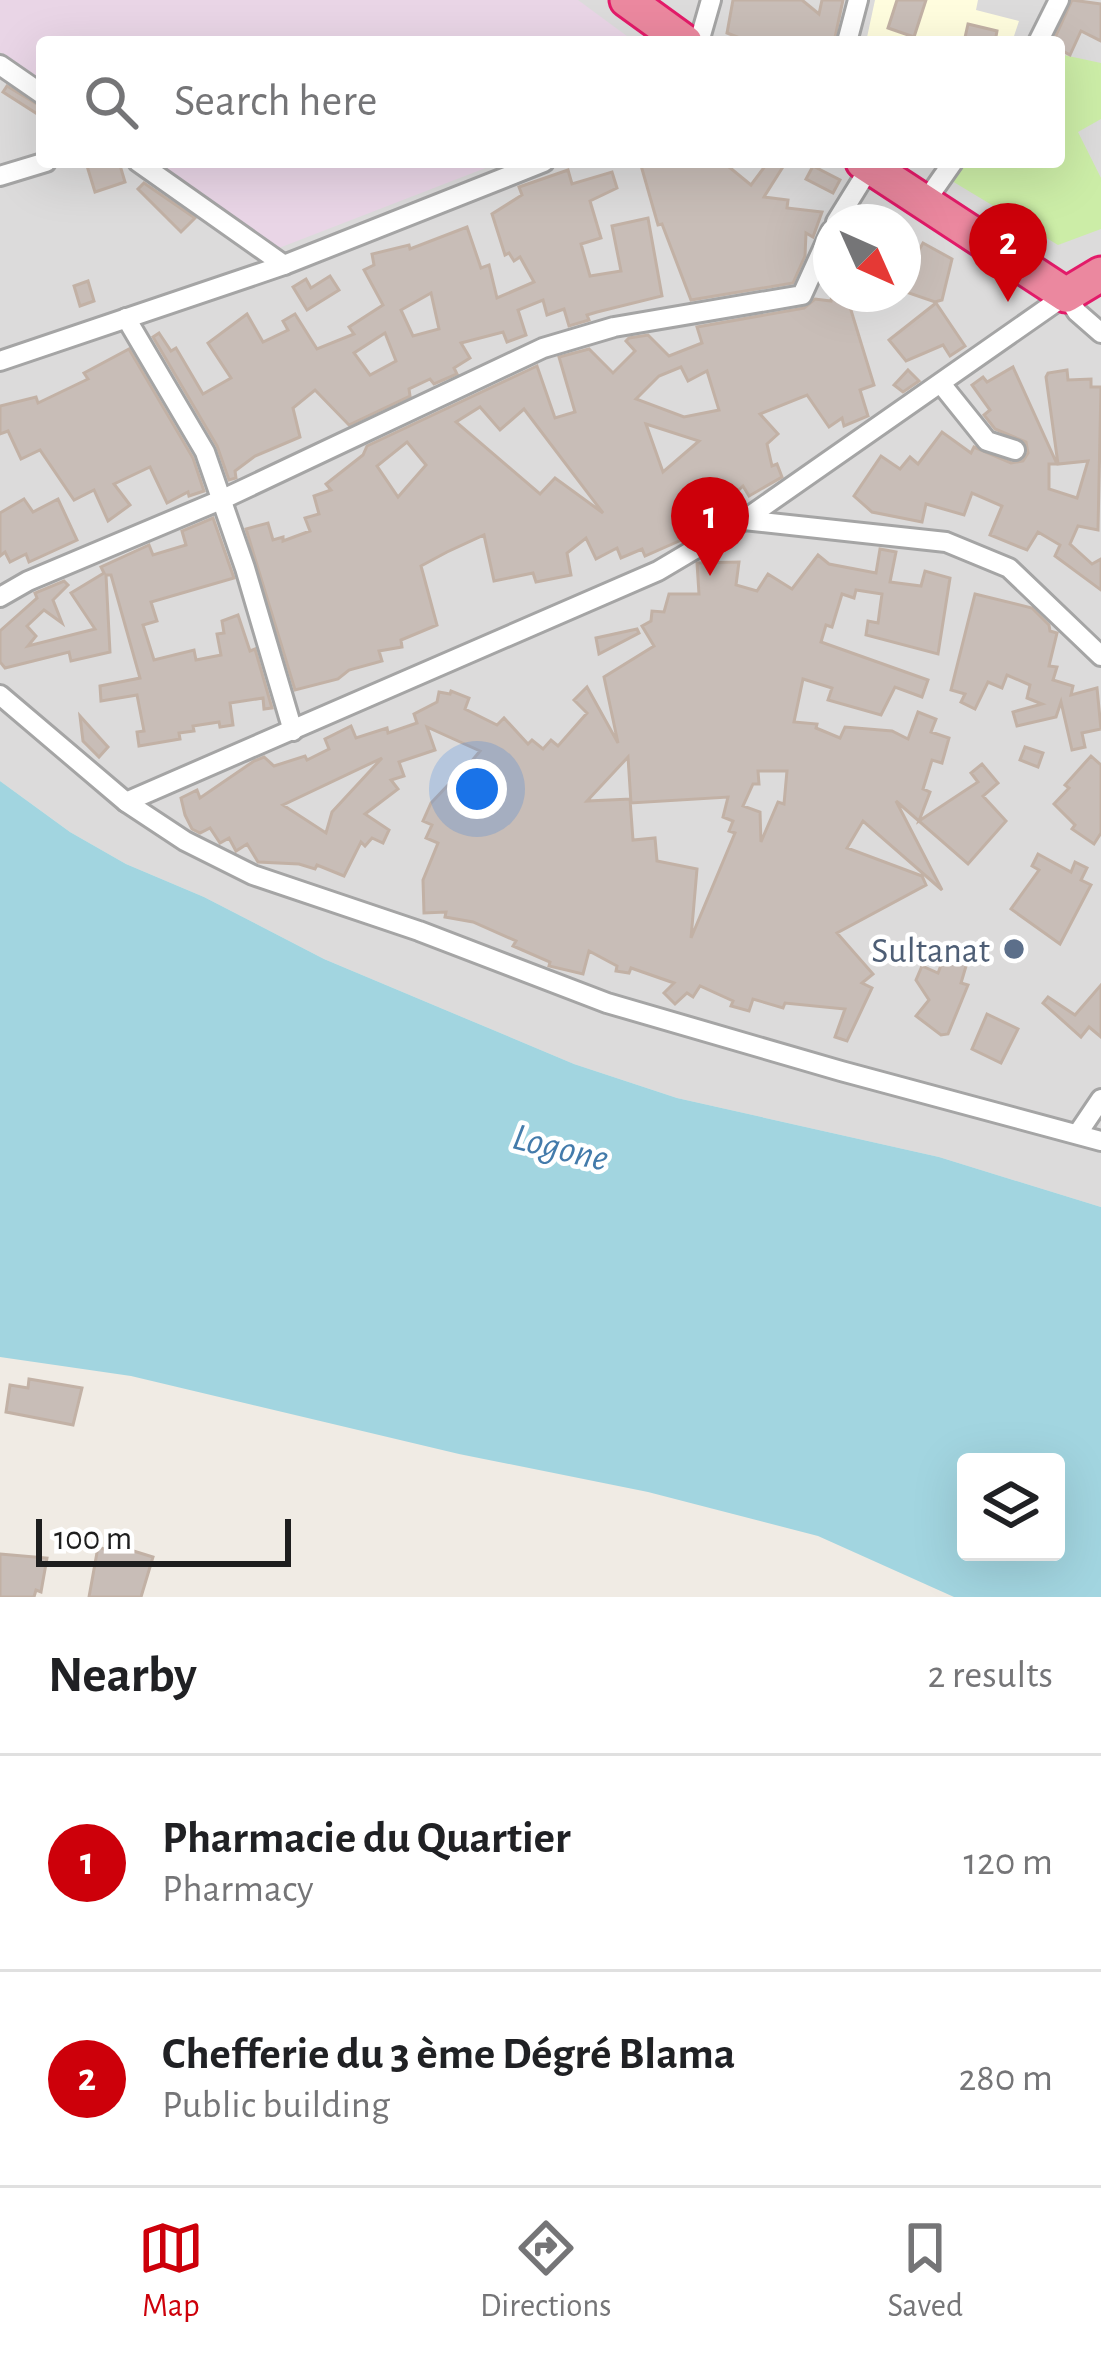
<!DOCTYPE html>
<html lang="en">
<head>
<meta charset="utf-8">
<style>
  body { margin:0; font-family:"Alegreya Sans",sans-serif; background:#f6f6f6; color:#202124 }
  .controls { position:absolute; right:36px; bottom:36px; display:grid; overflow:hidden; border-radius:12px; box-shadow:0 12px 48px #0002 }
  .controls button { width:108px; height:108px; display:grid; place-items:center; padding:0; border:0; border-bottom:3px solid #e0e0e0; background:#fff; color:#202124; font:60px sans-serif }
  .compass { position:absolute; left:813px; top:204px; width:108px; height:108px; border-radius:50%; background:#fff; box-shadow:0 12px 48px #0002; rotate:135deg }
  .scale { position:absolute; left:36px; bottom:30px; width:255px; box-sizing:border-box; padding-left:12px; border:6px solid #1e1e1e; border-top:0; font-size:33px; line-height:42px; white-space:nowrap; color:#1e1e1e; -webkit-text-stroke:9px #fff; paint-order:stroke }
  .you { position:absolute; left:477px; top:789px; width:42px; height:42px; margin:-30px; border:9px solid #fff; border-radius:50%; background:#1a73e8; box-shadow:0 0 0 18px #1a73e833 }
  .badge { display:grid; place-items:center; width:78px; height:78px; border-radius:50%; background:#cd000a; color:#fff; font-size:39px; font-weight:700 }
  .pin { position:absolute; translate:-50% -99px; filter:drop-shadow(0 3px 6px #0008) }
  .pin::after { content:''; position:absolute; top:63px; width:42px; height:36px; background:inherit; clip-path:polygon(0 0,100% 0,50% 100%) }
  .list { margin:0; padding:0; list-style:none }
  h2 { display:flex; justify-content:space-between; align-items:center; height:156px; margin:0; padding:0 48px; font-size:51px }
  h2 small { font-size:39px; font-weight:400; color:#757577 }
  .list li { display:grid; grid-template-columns:78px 1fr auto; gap:36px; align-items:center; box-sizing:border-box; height:216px; padding:0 48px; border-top:3px solid #e0e0e0 }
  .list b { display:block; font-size:45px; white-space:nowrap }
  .list p { margin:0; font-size:39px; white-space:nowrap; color:#757577 }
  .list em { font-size:39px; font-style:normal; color:#757577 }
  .icon { flex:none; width:66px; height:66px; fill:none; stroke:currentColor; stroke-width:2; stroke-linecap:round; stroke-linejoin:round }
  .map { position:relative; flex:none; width:1101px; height:1597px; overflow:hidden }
  .search { position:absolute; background:#fff; box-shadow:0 12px 48px #0002; left:36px; right:36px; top:36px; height:132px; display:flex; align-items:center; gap:30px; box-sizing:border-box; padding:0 42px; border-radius:12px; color:#757577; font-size:45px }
  .sheet { height:588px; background:#fff }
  nav { display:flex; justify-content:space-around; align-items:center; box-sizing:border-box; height:168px; border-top:3px solid #e0e0e0; background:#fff; font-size:33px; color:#757577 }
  nav a { display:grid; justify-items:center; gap:6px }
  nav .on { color:#cd000a }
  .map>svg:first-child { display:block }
  .residential { fill:#dcdbdb; fill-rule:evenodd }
  .industrial { fill:#e9d5e6 }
  .education { fill:#fffdde }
  .grass { fill:#cceda7 }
  .water { fill:#a2d5e0; fill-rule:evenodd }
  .building { fill:#c8bdb7; stroke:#c2b1a5; stroke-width:3; fill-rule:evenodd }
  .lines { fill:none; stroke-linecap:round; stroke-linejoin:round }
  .street-casing { stroke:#a5a5a5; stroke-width:24 }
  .highway-casing { stroke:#e31b69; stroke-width:39 }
  .street { stroke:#fff; stroke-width:18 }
  .highway { stroke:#eb889f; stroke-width:33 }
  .service-dot { fill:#5c6f8a; stroke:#fff; stroke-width:4.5 }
  .labels { text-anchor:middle; stroke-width:9; stroke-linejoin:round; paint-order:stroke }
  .service-label { font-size:36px; fill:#4e5e75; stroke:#fff; text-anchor:end }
  .water-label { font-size:39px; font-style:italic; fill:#437bab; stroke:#fff }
</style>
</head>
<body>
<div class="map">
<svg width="1101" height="1597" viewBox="0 0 1101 1597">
  <rect width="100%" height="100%" fill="#f0ebe4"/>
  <path class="residential" d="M 0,0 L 1101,0 L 1101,1207 L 939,1157 L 677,1098 L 574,1064 L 324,959 L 204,897 L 126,864 L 70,832 L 0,781 ZM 42,42 L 1059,42 L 1059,162 L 42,162 ZM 831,222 L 903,222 L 903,294 L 831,294 Z"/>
  <g class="industrial">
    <polygon points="0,0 578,0 635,42 42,42 42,82 0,52"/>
    <polygon points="156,162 501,162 279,248"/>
  </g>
  <polygon class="education" points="875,0 978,0 976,10 1019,21 1012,42 866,42"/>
  <polygon class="grass" points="1059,54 1101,63 1101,119 1078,132 1101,178 1101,229 1058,245 952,181 966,162 1059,162"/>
  <path class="water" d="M 0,781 L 70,832 L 126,864 L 204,897 L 324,959 L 574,1064 L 677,1098 L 939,1157 L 1101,1207 L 1101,1597 L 954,1597 L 818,1536 L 648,1492 L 459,1454 L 131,1376 L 0,1357 ZM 966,1462 L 1056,1462 L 1056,1552 L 966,1552 Z"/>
  <g class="building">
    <polygon points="733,0 802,0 819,14 822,0 843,0 834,42 750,42 727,33"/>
    <polygon points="897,0 926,0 914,37 888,28"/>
    <polygon points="1072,0 1101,4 1101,41 1081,31 1070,55 1059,49 1059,42 1053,42"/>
    <polygon points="968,24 997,31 995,42 964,42"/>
    <polygon points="7,86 42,107 42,117 3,92"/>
    <polygon points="99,162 119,162 125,182 95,192 87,166"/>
    <polygon points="640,162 723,162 751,185 768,162 786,162 764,197 788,200 787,208 822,212 813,237 806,233 805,256 793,283 691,300 662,224 658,225"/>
    <polygon points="813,166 840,180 833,193 806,179"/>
    <path d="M 568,170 L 572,184 L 612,172 L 617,188 L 590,201 L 601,238 L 581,244 L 590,276 L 621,271 L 612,226 L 648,218 L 662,296 L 597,312 L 587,315 L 589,320 L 569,326 L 564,309 L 547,315 L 543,300 L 518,310 L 526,335 L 507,342 L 503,332 L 461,343 L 470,358 L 454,368 L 457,374 L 434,384 L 430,379 L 409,389 L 410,396 L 349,425 L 315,390 L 293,408 L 300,437 L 255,456 L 235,471 L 236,478 L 229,480 L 217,446 L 153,337 L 159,333 L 171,351 L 176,348 L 203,394 L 231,378 L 208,343 L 247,314 L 263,342 L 288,330 L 283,321 L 295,314 L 317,349 L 354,334 L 349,327 L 383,305 L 364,270 L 374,265 L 372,254 L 409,245 L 410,249 L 467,227 L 481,268 L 489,265 L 497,298 L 534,282 L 520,257 L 514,261 L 509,253 L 505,255 L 492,214 L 522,195 L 519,187 ZM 431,293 L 439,329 L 413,336 L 401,310 ZM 385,333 L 396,361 L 370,375 L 354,353 Z"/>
    <polygon points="144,183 195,218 181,232 138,189"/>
    <polygon points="923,243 952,259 942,300 935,302 903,291 903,255 915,257"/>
    <polygon points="330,276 339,290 307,310 293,287 306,279 311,288"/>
    <polygon points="88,281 94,301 80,306 74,286"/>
    <path d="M 832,294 L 846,294 L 874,385 L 860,390 L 868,416 L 844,426 L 842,418 L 829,427 L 807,395 L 760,414 L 778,434 L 767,444 L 772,466 L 777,464 L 782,477 L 749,496 L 743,486 L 728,500 L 726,497 L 681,519 L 688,537 L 645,556 L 642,549 L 621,558 L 617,548 L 596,559 L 586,538 L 567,553 L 571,575 L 536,582 L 533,573 L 494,581 L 484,535 L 447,552 L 421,566 L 437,625 L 401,640 L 402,647 L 379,651 L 382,661 L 349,670 L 338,679 L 295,690 L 246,529 L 268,523 L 273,540 L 283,537 L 283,541 L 310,531 L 305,518 L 319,514 L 314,496 L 331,490 L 326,484 L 363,455 L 367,446 L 537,366 L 555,418 L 575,412 L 559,357 L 589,349 L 613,373 L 635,351 L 626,341 L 629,338 L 648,335 L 669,356 L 702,343 L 697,327 L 804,308 L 815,299 L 831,301 ZM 681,367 L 688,381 L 707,371 L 719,410 L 684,417 L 636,399 L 659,376 ZM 480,407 L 500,430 L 524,409 L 603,513 L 555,478 L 540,494 L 456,422 ZM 646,424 L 699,441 L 663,472 ZM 407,442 L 426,465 L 398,497 L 377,466 Z"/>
    <polygon points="936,303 965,346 950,356 943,345 906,361 889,340"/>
    <polygon points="129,349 193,458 204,491 189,496 188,492 167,503 150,467 114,484 130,505 108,521 94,490 74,500 40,450 21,459 8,431 0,434 0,406 36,397 38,403 88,379 84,373"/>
    <polygon points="1013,367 1057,464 1049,464 1049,489 1077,498 1088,461 1058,464 1046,377 1048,373 1067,370 1068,380 1091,379 1091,387 1101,387 1098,530 1078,526 1070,544 1092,564 1101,559 1101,590 1055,556 1060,545 1038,532 1027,550 990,535 1002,506 972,493 964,515 926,504 922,522 872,512 854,496 881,456 900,469 910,457 918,464 942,432 971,453 974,447 1011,463 1023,461 1028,453 1026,442 995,429 984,415 990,410 972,385 983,377 987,382"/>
    <polygon points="908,370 919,381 903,392 894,385"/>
    <polygon points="24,499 33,512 58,499 77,540 29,562 26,554 10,562 5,552 0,556 0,513"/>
    <polygon points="213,518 234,578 151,602 157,621 143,625 154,660 194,650 196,660 221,655 217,634 224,633 222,621 238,615 250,651 255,649 272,708 264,709 263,698 230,703 233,725 220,727 219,722 193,726 194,731 179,733 180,739 139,746 137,732 144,731 137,695 101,701 100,686 140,678 111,575 106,575 110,652 71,661 69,652 5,668 0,662 0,631 37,598 35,593 64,581 68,585 53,600 62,623 44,610 27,626 36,636 28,646 95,629 71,593 104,573 101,567 149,545 153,555 186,545 182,531"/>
    <path d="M 880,549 L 896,552 L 890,582 L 921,586 L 925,571 L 950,578 L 938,654 L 866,635 L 868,621 L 878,623 L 882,594 L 856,590 L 854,598 L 842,594 L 832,627 L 826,625 L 821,642 L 928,680 L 922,697 L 895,687 L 881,715 L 828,700 L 832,688 L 803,679 L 794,722 L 817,724 L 816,728 L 840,738 L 845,727 L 892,731 L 908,739 L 918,712 L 936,719 L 931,732 L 949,738 L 942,763 L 932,760 L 923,789 L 930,792 L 919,821 L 978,782 L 971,773 L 982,764 L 998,783 L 983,796 L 1006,821 L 968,864 L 896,801 L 942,890 L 863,821 L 847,848 L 922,876 L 926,885 L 837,933 L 873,974 L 862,983 L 872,988 L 847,1041 L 835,1037 L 845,1009 L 785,1003 L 783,1008 L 753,999 L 749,1011 L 731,1006 L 733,1001 L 700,986 L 693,997 L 687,993 L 675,1004 L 664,993 L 674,983 L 631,968 L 629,973 L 616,971 L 617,966 L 589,951 L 583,974 L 549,966 L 550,962 L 513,946 L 516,941 L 473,922 L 445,917 L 446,912 L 424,913 L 423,880 L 438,843 L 426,838 L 432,825 L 423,821 L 431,803 L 466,766 L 472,771 L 455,799 L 490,808 L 495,786 L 470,763 L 480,751 L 427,727 L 435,750 L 399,762 L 404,776 L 391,780 L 398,789 L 365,814 L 389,830 L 383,843 L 372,838 L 365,846 L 361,842 L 344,876 L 317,865 L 315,869 L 299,864 L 258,862 L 247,844 L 236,851 L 229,838 L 220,843 L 210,828 L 200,833 L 192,829 L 185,815 L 181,798 L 197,790 L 200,798 L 254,761 L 264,757 L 274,766 L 305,756 L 307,760 L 329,749 L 325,739 L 351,726 L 356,738 L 387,728 L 388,733 L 417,723 L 414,714 L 437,702 L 439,692 L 450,694 L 451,691 L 469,698 L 465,709 L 497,725 L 504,718 L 528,744 L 532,740 L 543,749 L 551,740 L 558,746 L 587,713 L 574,700 L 587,687 L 618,743 L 604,677 L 654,646 L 642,626 L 651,621 L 652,611 L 664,612 L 669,594 L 699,594 L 697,563 L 739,562 L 736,585 L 757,591 L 768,574 L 792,589 L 818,555 L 829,564 L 876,573 ZM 628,757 L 631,803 L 728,797 L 723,817 L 733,821 L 729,831 L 735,833 L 691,938 L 697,869 L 657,861 L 655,838 L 633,840 L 630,799 L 587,801 ZM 382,758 L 332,812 L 326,833 L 283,805 ZM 758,771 L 787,771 L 784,804 L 778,802 L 761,842 L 760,812 L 743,806 L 753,784 L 759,784 Z"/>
    <polygon points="975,594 1032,608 1049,625 1050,631 1057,633 1049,666 1057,667 1053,680 1073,686 1071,695 1097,688 1101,729 1082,733 1085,747 1072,750 1061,702 1056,717 1017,726 1013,712 1042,704 1027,698 1030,685 1007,675 1002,688 988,682 975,709 961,702 965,694 951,690"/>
    <polygon points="637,629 639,633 599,654 596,638"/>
    <polygon points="80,716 108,747 99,757 83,741"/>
    <polygon points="1025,747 1043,753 1038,767 1020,760"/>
    <polygon points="1091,756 1101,765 1101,833 1094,844 1072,829 1075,825 1054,804 1069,788 1065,785"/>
    <polygon points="1038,854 1071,872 1075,862 1087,868 1081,880 1091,885 1060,944 1011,909 1039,870 1032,866"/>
    <polygon points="947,950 969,956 961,983 968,985 948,1034 941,1035 916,1016 929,1000 916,980 922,966 938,973"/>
    <polygon points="1101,985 1101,1037 1089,1027 1081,1037 1043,1003 1048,997 1075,1015"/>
    <polygon points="987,1014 1018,1029 1001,1063 972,1049"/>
    <polygon points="29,1379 82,1388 73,1425 6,1412 10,1385 28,1388"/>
    <polygon points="111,1544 153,1557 141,1597 89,1597 98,1547 110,1551"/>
    <polygon points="0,1554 47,1558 41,1592 36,1590 34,1597 0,1597"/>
  </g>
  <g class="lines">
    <defs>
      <g id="street">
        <polyline points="699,42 711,0"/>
        <polyline points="847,42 858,0"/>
        <polyline points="1038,42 1059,0"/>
        <polyline points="0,65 42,94"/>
        <polyline points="138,162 284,265"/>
        <polyline points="0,176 46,162"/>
        <polyline points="925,202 953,162"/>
        <polyline points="836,222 870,167"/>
        <polyline points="126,318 205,452 245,568 293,731"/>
        <polyline points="0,361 284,265 544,162"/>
        <polyline points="942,385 987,441 1015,450"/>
        <polyline points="744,520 946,542 1009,568 1101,656"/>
        <polyline points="0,597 28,581 223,499 543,348 614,327 802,295 831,231"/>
        <polyline points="0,695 126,802 185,841 253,875 419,931 607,1003 841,1071 1101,1141"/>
        <polyline points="126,802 658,571 744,520 1066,295 1077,312 1101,333"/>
        <polyline points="1078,1133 1101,1099"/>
      </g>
      <g id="highway">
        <polyline points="627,0 685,42"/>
        <polyline points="863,162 1066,295 1101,274"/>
      </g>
    </defs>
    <use href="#street" class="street-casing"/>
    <use href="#highway" class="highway-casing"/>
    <use href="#street" class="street"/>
    <use href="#highway" class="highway"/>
  </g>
  <circle class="service-dot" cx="1014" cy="949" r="12"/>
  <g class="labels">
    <g class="service-label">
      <text x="990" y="962">Sultanat</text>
    </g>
    <g class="water-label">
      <text transform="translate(561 1146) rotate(14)" y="14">Logone</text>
    </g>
  </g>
</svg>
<div class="controls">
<button><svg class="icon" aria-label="layers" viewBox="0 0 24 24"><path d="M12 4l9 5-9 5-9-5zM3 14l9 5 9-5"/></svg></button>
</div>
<svg class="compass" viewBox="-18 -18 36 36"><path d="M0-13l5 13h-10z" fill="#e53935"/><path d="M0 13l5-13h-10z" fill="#757577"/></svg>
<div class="scale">100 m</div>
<div class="you"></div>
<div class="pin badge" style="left:710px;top:576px">1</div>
<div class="pin badge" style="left:1008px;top:302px">2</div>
<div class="search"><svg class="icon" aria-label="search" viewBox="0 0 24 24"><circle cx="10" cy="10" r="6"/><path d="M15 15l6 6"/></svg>Search here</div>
</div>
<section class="sheet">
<h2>Nearby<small>2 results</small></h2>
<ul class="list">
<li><span class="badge">1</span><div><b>Pharmacie du Quartier</b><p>Pharmacy</p></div><em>120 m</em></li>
<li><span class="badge">2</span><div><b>Chefferie du 3 ème Dégré Blama</b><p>Public building</p></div><em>280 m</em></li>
</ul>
</section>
<nav>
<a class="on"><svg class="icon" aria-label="map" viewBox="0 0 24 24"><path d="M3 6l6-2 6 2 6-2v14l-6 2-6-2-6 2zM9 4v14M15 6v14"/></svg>Map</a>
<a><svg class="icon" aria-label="directions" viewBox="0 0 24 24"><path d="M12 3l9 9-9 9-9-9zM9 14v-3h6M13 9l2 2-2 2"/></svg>Directions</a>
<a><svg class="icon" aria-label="saved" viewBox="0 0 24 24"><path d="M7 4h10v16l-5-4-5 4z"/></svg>Saved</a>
</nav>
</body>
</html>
